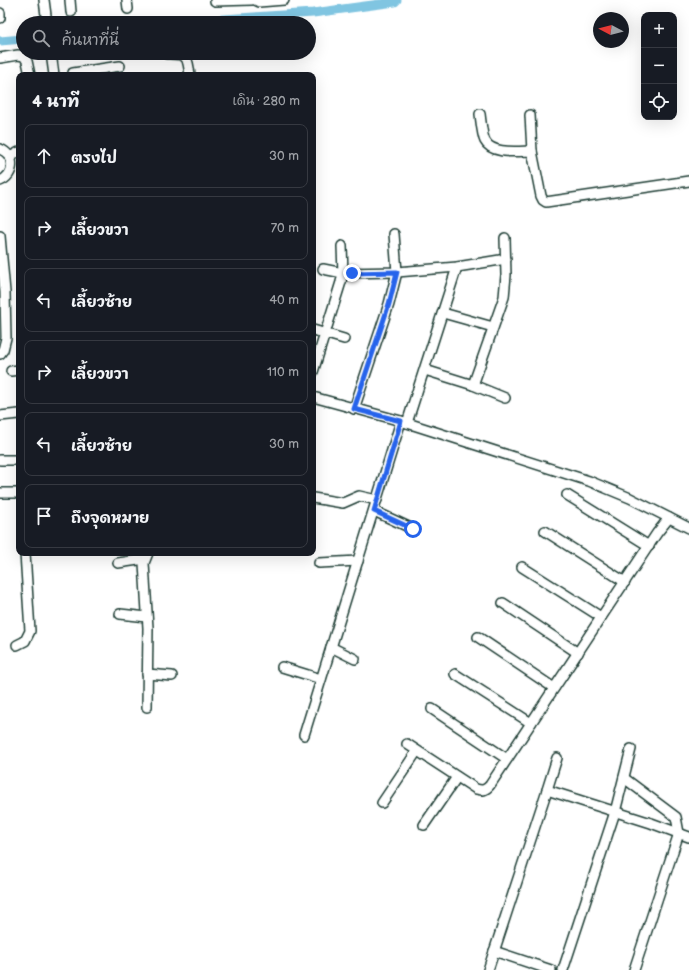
<!DOCTYPE html>
<html lang="th">
<head>
<meta charset="utf-8">
<style>
  body { margin:0; font-family:"Balsamiq Sans","Playpen Sans Thai",sans-serif; background:#20242c; color:#f1f3f6 }
  .controls { position:absolute; right:12px; top:12px; display:grid; overflow:hidden; border-radius:8px; box-shadow:0 4px 16px #0002 }
  .controls button { width:36px; height:36px; display:grid; place-items:center; padding:0; border:0; border-bottom:1px solid #363941; background:#171b24; color:#f1f3f6; font:20px sans-serif }
  .compass { position:absolute; left:593px; top:12px; width:36px; height:36px; border-radius:50%; background:#171b24; box-shadow:0 4px 16px #0002; rotate:277deg }
  .stop { position:absolute; width:12px; height:12px; margin:-9px; border:3px solid #2563eb; border-radius:50%; background:#fff }
  .stop.end { background:#2563eb; border-color:#fff; box-shadow:0 1px 4px #0008 }
  .list { margin:0; padding:0; list-style:none }
  h2 { display:flex; justify-content:space-between; align-items:center; height:52px; margin:0; padding:0 16px; font-size:17px }
  h2 small { font-size:13px; font-weight:400; color:#9ea1a6 }
  .list li { display:grid; grid-template-columns:26px 1fr auto; gap:12px; align-items:center; box-sizing:border-box; height:64px; margin:0 8px 8px; padding:0 8px; border:1px solid #363941; border-radius:8px }
  .list b { display:block; font-size:15px; white-space:nowrap }
  .list em { font-size:13px; font-style:normal; color:#9ea1a6 }
  .icon { flex:none; width:22px; height:22px; fill:none; stroke:currentColor; stroke-width:2; stroke-linecap:round; stroke-linejoin:round }
  .map { position:relative; flex:none; width:689px; height:970px; overflow:hidden }
  .search { position:absolute; background:#171b24; box-shadow:0 4px 16px #0002; left:16px; top:16px; width:300px; height:44px; display:flex; align-items:center; gap:10px; box-sizing:border-box; padding:0 14px; border-radius:22px; color:#9ea1a6; font-size:15px }
  .panel { position:absolute; background:#171b24; box-shadow:0 4px 16px #0002; left:16px; top:72px; width:300px; height:484px; border-radius:8px }
  .map>svg:first-child { display:block }
  .lines { fill:none; stroke-linecap:round; stroke-linejoin:round }
  .canal { stroke:#80c5e1; stroke-width:9 }
  .minor-casing { stroke:#1f3d34; stroke-width:12 }
  .minor { stroke:#fff; stroke-width:9 }
  .route { stroke:#2563eb; stroke-width:5 }
</style>
</head>
<body>
<div class="map">
<svg width="689" height="970" viewBox="0 0 689 970">
  <rect width="100%" height="100%" fill="#fff"/>
  <filter id="ink" filterUnits="userSpaceOnUse"><feTurbulence type="fractalNoise" baseFrequency=".025" numOctaves="2"/><feDisplacementMap in="SourceGraphic" scale="8" xChannelSelector="R" yChannelSelector="G"/><feConvolveMatrix kernelMatrix="1 2 1 2 8 2 1 2 1" color-interpolation-filters="sRGB"/></filter>
  <g filter="url(#ink)">
    <g class="lines">
      <g class="canal">
        <polyline points="165,23 313,13 395,2 397,0"/>
        <polyline points="0,41 23,39"/>
      </g>
      <defs>
        <g id="minor">
          <polyline points="44,0 47,23"/>
          <polyline points="70,0 71,12"/>
          <polyline points="127,0 128,9"/>
          <polyline points="255,0 259,2 284,0"/>
          <polyline points="215,1 252,0"/>
          <polyline points="0,13 0,18"/>
          <polyline points="51,53 54,75"/>
          <path d="M 167,54 C 187,55 187,54 190,75"/>
          <polyline points="0,58 18,55 24,56 27,61 30,75"/>
          <polyline points="73,75 73,73 120,66"/>
          <path d="M 480,114 C 481,121 482,135 485,141 C 492,155 519,151 532,151 L 541,196 L 543,200 L 546,202 L 689,181"/>
          <polyline points="530,115 532,151"/>
          <path d="M 0,149 C 16,155 15,175 0,181"/>
          <polyline points="10,157 19,152"/>
          <polyline points="0,236 5,292 6,338 3,350 0,354"/>
          <polyline points="323,269 343,273 397,272 457,267 506,259"/>
          <polyline points="443,313 493,327"/>
          <polyline points="313,330 344,339"/>
          <polyline points="425,370 473,385 505,398"/>
          <polyline points="11,371 19,370"/>
          <polyline points="313,372 341,282 343,273 342,246"/>
          <polyline points="473,385 504,297 506,275 505,238"/>
          <polyline points="313,397 401,421 589,481 630,498 689,528"/>
          <polyline points="354,409 389,304 397,272 394,234"/>
          <polyline points="0,416 19,414"/>
          <polyline points="407,423 457,267"/>
          <polyline points="0,460 19,460"/>
          <polyline points="0,493 19,493"/>
          <polyline points="567,495 649,546"/>
          <polyline points="313,498 343,503 359,496 377,500"/>
          <polyline points="374,511 413,529"/>
          <polyline points="545,531 625,582"/>
          <polyline points="118,563 145,559"/>
          <polyline points="319,563 358,561"/>
          <polyline points="522,567 601,617"/>
          <polyline points="503,603 578,653"/>
          <polyline points="120,614 147,617"/>
          <polyline points="478,637 554,688"/>
          <polyline points="17,645 25,641 30,631 25,553"/>
          <polyline points="331,647 355,659"/>
          <polyline points="282,667 321,679"/>
          <polyline points="147,674 172,676"/>
          <polyline points="455,674 531,723"/>
          <polyline points="147,707 148,628 144,563 148,553"/>
          <polyline points="432,709 507,759"/>
          <polyline points="304,735 401,421"/>
          <path d="M 407,744 L 476,789 C 483,791 486,790 490,785 L 657,533 L 669,518"/>
          <polyline points="624,778 676,817 679,833 634,970"/>
          <polyline points="547,790 651,823 689,837"/>
          <polyline points="382,803 417,751"/>
          <polyline points="424,825 457,777"/>
          <polyline points="494,951 551,970"/>
          <polyline points="488,970 547,790 557,758"/>
          <polyline points="563,970 615,812 631,749"/>
        </g>
      </defs>
      <use href="#minor" class="minor-casing"/>
      <use href="#minor" class="minor"/>
    </g>
  </g>
  <g class="lines" filter="url(#ink)">
    <polyline class="route" points="352,273 397,272 389,304 354,409 401,421 374,511 413,529"/>
  </g>
</svg>
<div class="controls">
<button>+</button>
<button>−</button>
<button><svg class="icon" aria-label="locate" viewBox="0 0 24 24"><circle cx="12" cy="12" r="6"/><path d="M12 2v4M12 18v4M2 12h4M18 12h4"/></svg></button>
</div>
<svg class="compass" viewBox="-18 -18 36 36"><path d="M0-13l5 13h-10z" fill="#e53935"/><path d="M0 13l5-13h-10z" fill="#9ea1a6"/></svg>
<div class="stop" style="left:413px;top:529px"></div>
<div class="stop end" style="left:352px;top:273px"></div>
<div class="search"><svg class="icon" aria-label="search" viewBox="0 0 24 24"><circle cx="10" cy="10" r="6"/><path d="M15 15l6 6"/></svg>ค้นหาที่นี่</div>
<section class="panel">
<h2>4 นาที<small>เดิน · 280 m</small></h2>
<ul class="list">
<li><svg class="icon" aria-label="ahead" viewBox="0 0 24 24"><path d="M12 20V5M6 11l6-6 6 6"/></svg><div><b>ตรงไป</b></div><em>30 m</em></li>
<li><svg class="icon" aria-label="right" viewBox="0 0 24 24"><path d="M7 20v-9h11M14 6l5 5-5 5"/></svg><div><b>เลี้ยวขวา</b></div><em>70 m</em></li>
<li><svg class="icon" aria-label="left" viewBox="0 0 24 24"><path d="M17 20v-9H6M10 6l-5 5 5 5"/></svg><div><b>เลี้ยวซ้าย</b></div><em>40 m</em></li>
<li><svg class="icon" aria-label="right" viewBox="0 0 24 24"><path d="M7 20v-9h11M14 6l5 5-5 5"/></svg><div><b>เลี้ยวขวา</b></div><em>110 m</em></li>
<li><svg class="icon" aria-label="left" viewBox="0 0 24 24"><path d="M17 20v-9H6M10 6l-5 5 5 5"/></svg><div><b>เลี้ยวซ้าย</b></div><em>30 m</em></li>
<li><svg class="icon" aria-label="arrive" viewBox="0 0 24 24"><path d="M6 21V4h12l-3 4 3 4H6"/></svg><div><b>ถึงจุดหมาย</b></div></li>
</ul>
</section>
</div>
</body>
</html>
